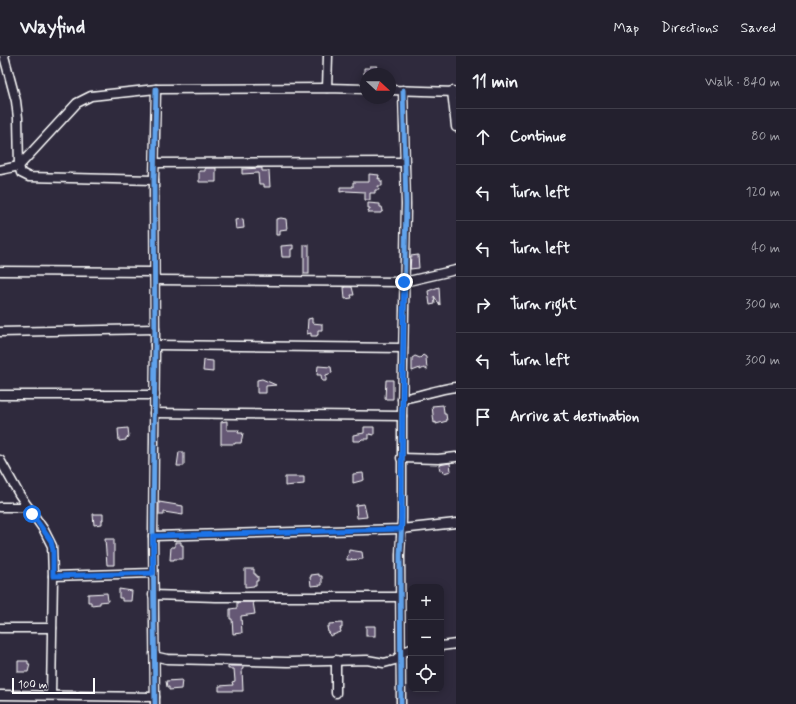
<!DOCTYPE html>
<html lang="en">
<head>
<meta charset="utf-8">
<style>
  body { margin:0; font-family:Mynerve,sans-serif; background:#2b2836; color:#f1f3f6 }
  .controls { position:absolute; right:12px; bottom:12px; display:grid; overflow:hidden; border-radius:8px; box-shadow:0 2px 10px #0003 }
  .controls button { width:36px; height:36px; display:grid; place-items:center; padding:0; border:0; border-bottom:1px solid #403e4a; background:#23202e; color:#f1f3f6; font:20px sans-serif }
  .compass { position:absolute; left:360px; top:12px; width:36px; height:36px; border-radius:50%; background:#23202e; box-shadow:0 2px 10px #0003; rotate:111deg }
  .scale { position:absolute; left:12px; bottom:10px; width:83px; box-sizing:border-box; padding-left:4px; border:2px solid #fff; border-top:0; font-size:11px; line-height:14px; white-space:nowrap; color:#fff; -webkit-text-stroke:3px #2f2a3d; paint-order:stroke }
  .stop { position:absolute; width:12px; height:12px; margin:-9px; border:3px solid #1a73e8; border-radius:50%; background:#fff }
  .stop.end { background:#1a73e8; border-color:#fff; box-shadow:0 1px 4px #0008 }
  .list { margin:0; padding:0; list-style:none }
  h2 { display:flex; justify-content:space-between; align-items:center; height:52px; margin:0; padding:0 16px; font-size:17px }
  h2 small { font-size:13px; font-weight:400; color:#a3a3aa }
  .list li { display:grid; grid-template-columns:26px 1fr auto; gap:12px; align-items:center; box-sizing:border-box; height:56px; padding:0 16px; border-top:1px solid #403e4a }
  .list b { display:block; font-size:15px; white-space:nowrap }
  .list em { font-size:13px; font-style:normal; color:#a3a3aa }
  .icon { flex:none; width:22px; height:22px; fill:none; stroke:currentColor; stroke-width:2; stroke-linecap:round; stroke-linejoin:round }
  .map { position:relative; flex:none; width:456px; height:648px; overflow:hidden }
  header { display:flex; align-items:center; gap:24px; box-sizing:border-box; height:56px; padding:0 20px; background:#23202e; border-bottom:1px solid #403e4a }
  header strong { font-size:19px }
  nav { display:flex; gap:22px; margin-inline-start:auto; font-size:14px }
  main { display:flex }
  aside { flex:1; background:#23202e }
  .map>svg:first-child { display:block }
  .building { fill:#655975; stroke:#fff }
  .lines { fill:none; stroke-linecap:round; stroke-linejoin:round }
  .minor-casing { stroke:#fff; stroke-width:11 }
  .minor { stroke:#2f2a3d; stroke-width:8 }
  .cycleway-casing { stroke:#2f2a3d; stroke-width:8 }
  .cycleway { stroke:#60a3ed; stroke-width:5 }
  .route { stroke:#1a73e8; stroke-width:5 }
</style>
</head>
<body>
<header>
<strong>Wayfind</strong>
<nav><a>Map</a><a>Directions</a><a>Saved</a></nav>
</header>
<main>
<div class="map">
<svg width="456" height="648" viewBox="0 0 456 648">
  <rect width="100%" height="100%" fill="#2f2a3d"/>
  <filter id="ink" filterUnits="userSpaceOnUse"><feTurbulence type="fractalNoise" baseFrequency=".025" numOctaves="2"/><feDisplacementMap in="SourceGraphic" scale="8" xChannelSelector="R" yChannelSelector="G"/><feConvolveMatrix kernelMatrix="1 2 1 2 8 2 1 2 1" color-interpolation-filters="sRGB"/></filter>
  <g filter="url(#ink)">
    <g class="building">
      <polygon points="370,10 377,10 377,18 364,18 364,12 370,12"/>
      <polygon points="205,112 216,112 216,126 199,126 199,115 205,115"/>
      <polygon points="262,112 262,115 269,115 270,131 264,131 264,128 259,128 258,117 242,118 242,113"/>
      <polygon points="369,118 379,119 378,123 380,122 380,125 382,125 382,130 378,130 379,134 375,134 375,137 370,137 370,144 365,144 365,136 346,135 340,136 340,131 353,131 353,126 369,126"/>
      <polygon points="368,147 380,148 380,151 382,151 383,155 381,156 381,157 369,157 368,154 370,154 370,152 368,152"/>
      <polygon points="281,162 286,163 287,173 280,174 280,179 276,179 276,163"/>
      <polygon points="243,163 244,172 236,173 235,164"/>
      <polygon points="293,189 293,193 291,193 291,201 282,201 281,190"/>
      <rect x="304" y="189" width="5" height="29"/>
      <polygon points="418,199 419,212 410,213 411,200"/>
      <polygon points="344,231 352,231 354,239 351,239 352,242 345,243"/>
      <polygon points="439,231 440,249 434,240 435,248 430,249 428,235"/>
      <polygon points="312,262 312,267 322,268 322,274 318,274 318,279 317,279 317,280 311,280 311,277 307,278 308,263"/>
      <polygon points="423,299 426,301 427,314 424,312 420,314 420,312 412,315 412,302 415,300 420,302"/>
      <polygon points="204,304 213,305 213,316 203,315"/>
      <polygon points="318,310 331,311 332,317 326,319 326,325 322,325 321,319 317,319"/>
      <polygon points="262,323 276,329 266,330 266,337 257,337 257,324"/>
      <polygon points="386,324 393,324 393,343 385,343"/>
      <polygon points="443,349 444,356 444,358 446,358 447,365 436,368 436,366 434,367 432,350"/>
      <polygon points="227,365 227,374 239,374 238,377 243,377 241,387 235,387 235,388 221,388 221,366"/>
      <polygon points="364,371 374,371 374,379 369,378 369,383 362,383 360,385 353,385 353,379 364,377"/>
      <polygon points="128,372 129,381 126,382 126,384 119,385 118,373"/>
      <polygon points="179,396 184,396 184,410 177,410"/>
      <polygon points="450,407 451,415 444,417 443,414 440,415 439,409"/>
      <polygon points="363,417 364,424 353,427 353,418"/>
      <polygon points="285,421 304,421 304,428 285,430"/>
      <polygon points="159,446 183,450 183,459 164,456 164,459 159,459"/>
      <polygon points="364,448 367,461 357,462 356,449"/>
      <polygon points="93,458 103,458 103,464 102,464 102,468 94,469"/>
      <polygon points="105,483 114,483 114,509 107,509"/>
      <polygon points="175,486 181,486 181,489 183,489 183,503 174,503 174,504 170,504 171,491 175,491"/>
      <polygon points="349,494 362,496 363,503 347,504 347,500 348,500"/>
      <polygon points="245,513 254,513 254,518 256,518 256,520 258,520 258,525 256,525 256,529 254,529 254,530 245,531"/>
      <polygon points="319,518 319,520 322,520 322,529 311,530 310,521 311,521 311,519"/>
      <polygon points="119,533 132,535 131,545 122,545 122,542 119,542"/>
      <polygon points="107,537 108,545 100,546 100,548 91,549 91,546 88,546 88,538"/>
      <polygon points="237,546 253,546 255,558 241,560 242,577 233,578 232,563 230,563 230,553 237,552"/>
      <polygon points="342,567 342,572 340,572 341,576 330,580 329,576 328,576 327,571 329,571 329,568"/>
      <rect x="366" y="570" width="9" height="10"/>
      <polygon points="18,605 28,605 28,608 30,608 28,616 18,616"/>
      <polygon points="228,610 243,610 243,613 242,613 243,635 219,635 219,630 233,629 232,626 235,625 234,613 228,613"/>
      <polygon points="182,624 181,633 169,634 169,631 167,631 166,625"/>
    </g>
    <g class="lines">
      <defs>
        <g id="minor">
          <polyline points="4,0 16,45 18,62 19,110 21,117 29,121 154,124"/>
          <polyline points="327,32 328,0"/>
          <polyline points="390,34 456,36"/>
          <polyline points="452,35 456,71"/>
          <polyline points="155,107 405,106"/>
          <polyline points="0,114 19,110 77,47 91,40 156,33 327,32 366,33"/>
          <polyline points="0,215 154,216"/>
          <polyline points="155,224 404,226 456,214"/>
          <polyline points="0,276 155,273"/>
          <polyline points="155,289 403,292"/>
          <polyline points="0,339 155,339"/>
          <path d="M 402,343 C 420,340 438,333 456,331"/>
          <polyline points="154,357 402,360"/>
          <polyline points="401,402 438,403 456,401"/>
          <polyline points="0,404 19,438 44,474 52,490 53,520 51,639"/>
          <polyline points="0,451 28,451"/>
          <polyline points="153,480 401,473 456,467"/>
          <polyline points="53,520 153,517"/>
          <polyline points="153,539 216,541 399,541"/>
          <polyline points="0,572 52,572"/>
          <polyline points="441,590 456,588"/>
          <polyline points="154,598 158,601 167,603 288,606 367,604 384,607 395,604 404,596 411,593"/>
          <polyline points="336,637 336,604"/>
          <polyline points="0,639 155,641"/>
          <polyline points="155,648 153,480 155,289 154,124 156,33"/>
          <polyline points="401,648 400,499 402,463 402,360 406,148 403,34"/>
        </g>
      </defs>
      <use href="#minor" class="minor-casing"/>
      <use href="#minor" class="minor"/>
      <defs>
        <g id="cycleway">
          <polyline points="155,648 153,480 155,289 154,124 156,33"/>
          <polyline points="401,648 400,499 402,463 402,360 406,148 403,34"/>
        </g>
      </defs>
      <use href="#cycleway" class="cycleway-casing"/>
      <use href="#cycleway" class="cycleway"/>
    </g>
  </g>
  <g class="lines" filter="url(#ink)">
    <polyline class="route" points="32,458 51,485 53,494 53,520 153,517 153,480 401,473 404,226"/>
  </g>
</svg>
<div class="controls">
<button>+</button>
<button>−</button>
<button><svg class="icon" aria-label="locate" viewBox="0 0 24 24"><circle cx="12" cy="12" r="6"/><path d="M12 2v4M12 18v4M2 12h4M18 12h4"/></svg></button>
</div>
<svg class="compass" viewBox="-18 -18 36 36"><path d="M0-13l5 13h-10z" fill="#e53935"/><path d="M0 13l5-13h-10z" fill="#a3a3aa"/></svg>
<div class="scale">100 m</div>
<div class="stop" style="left:32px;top:458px"></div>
<div class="stop end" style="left:404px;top:226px"></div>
</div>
<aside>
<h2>11 min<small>Walk · 840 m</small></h2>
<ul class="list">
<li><svg class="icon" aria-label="ahead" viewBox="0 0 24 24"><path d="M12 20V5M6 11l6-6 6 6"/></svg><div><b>Continue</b></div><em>80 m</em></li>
<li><svg class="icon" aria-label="left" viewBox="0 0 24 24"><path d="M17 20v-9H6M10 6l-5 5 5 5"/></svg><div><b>Turn left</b></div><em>120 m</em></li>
<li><svg class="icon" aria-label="left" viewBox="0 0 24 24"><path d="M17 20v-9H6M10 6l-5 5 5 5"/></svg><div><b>Turn left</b></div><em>40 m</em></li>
<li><svg class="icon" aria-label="right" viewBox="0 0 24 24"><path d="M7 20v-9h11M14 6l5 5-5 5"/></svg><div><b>Turn right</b></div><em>300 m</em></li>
<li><svg class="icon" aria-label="left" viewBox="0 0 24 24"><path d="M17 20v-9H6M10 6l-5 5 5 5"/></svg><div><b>Turn left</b></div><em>300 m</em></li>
<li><svg class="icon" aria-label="arrive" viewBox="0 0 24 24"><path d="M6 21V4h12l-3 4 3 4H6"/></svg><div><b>Arrive at destination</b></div></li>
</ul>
</aside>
</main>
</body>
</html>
